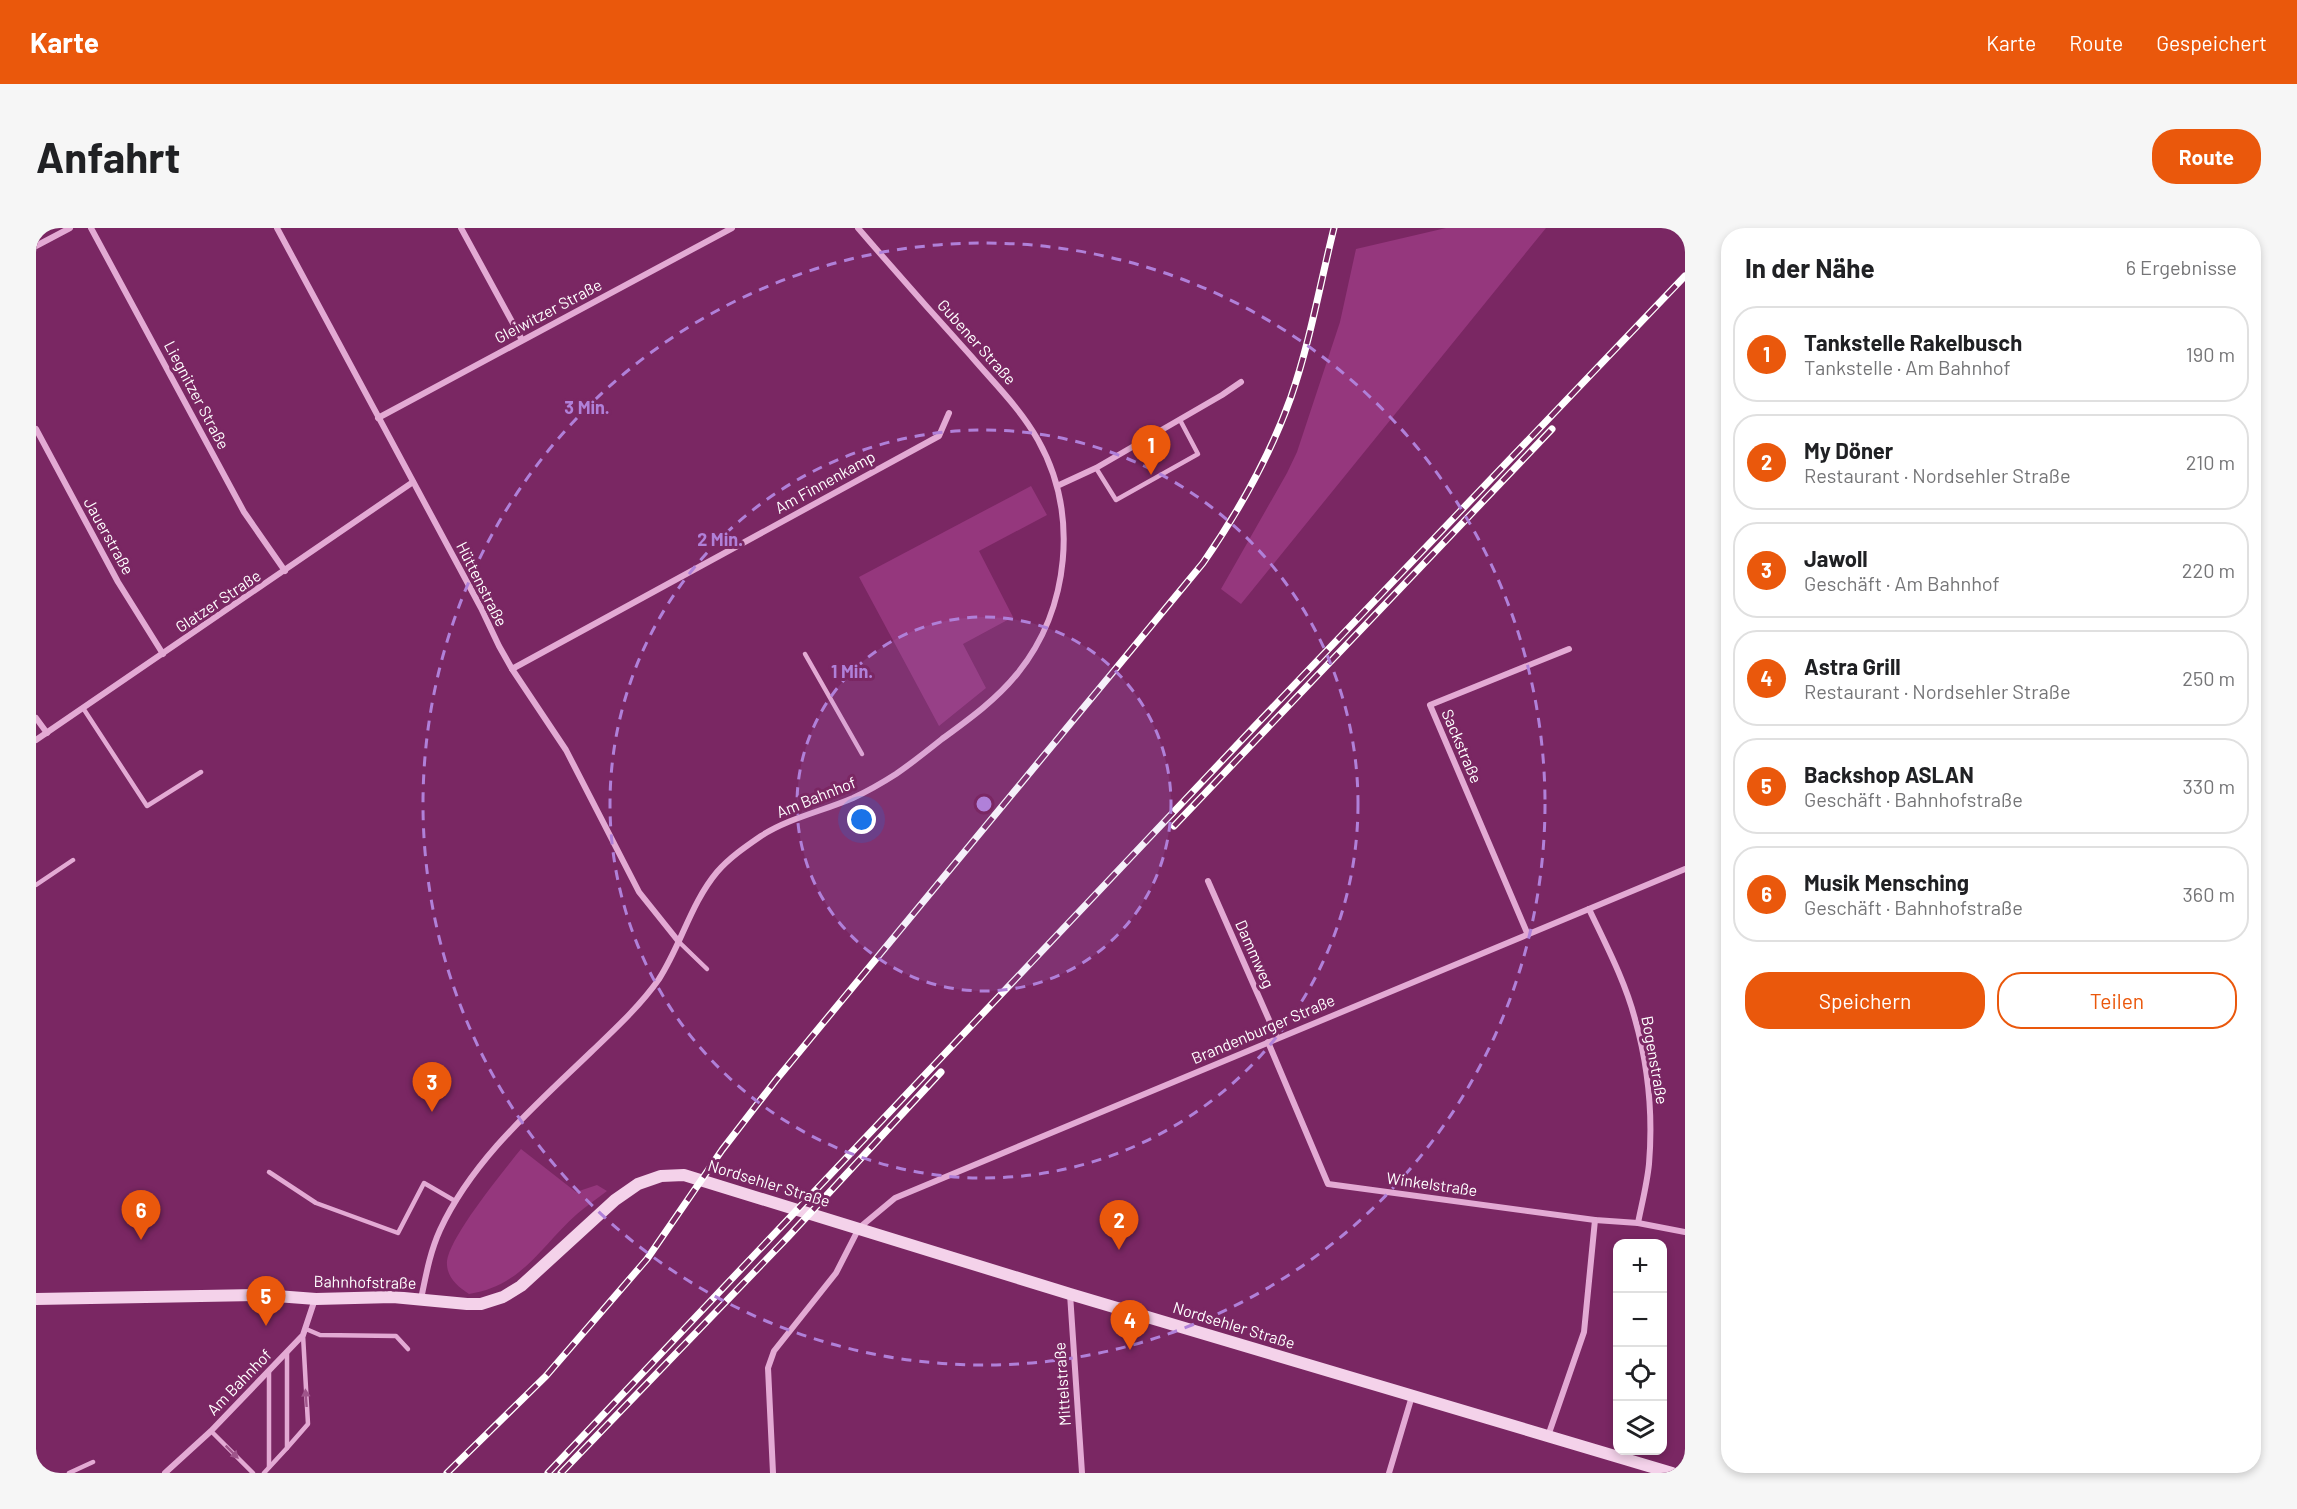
<!DOCTYPE html>
<html lang="de">
<head>
<meta charset="utf-8">
<style>
  body { margin:0; font-family:Barlow,sans-serif; background:#f6f6f6; color:#202124 }
  .controls { position:absolute; right:18px; bottom:18px; display:grid; overflow:hidden; border-radius:12px; box-shadow:0 3px 9px #0003 }
  .controls button { width:54px; height:54px; display:grid; place-items:center; padding:0; border:0; border-bottom:2px solid #e0e0e0; background:#fff; color:#202124; font:30px sans-serif }
  .you { position:absolute; left:826px; top:592px; width:21px; height:21px; margin:-15px; border:4px solid #fff; border-radius:50%; background:#1a73e8; box-shadow:0 0 0 9px #1a73e833 }
  .badge { display:grid; place-items:center; width:39px; height:39px; border-radius:50%; background:#ea580c; color:#fff; font-size:20px; font-weight:700 }
  .pin { position:absolute; translate:-50% -50px; filter:drop-shadow(0 2px 3px #0008) }
  .pin::after { content:''; position:absolute; top:32px; width:21px; height:18px; background:inherit; clip-path:polygon(0 0,100% 0,50% 100%) }
  .list { margin:0; padding:0; list-style:none }
  h2 { display:flex; justify-content:space-between; align-items:center; height:78px; margin:0; padding:0 24px; font-size:26px }
  h2 small { font-size:20px; font-weight:400; color:#757577 }
  .list li { display:grid; grid-template-columns:39px 1fr auto; gap:18px; align-items:center; box-sizing:border-box; height:96px; margin:0 12px 12px; padding:0 12px; border:2px solid #e0e0e0; border-radius:24px }
  .list b { display:block; font-size:22px; white-space:nowrap }
  .list p { margin:0; font-size:20px; white-space:nowrap; color:#757577 }
  .list em { font-size:20px; font-style:normal; color:#757577 }
  .actions { display:flex; gap:12px; padding:18px 24px }
  .actions a { flex:1; padding:14px 0; border:2px solid #ea580c; border-radius:24px; text-align:center; font-size:21px; color:#ea580c }
  .actions .main { background:#ea580c; color:#fff }
  .icon { flex:none; width:33px; height:33px; fill:none; stroke:currentColor; stroke-width:2; stroke-linecap:round; stroke-linejoin:round }
  .map { position:relative; flex:none; width:1649px; height:1245px; overflow:hidden; border-radius:24px }
  header { display:flex; align-items:center; gap:36px; box-sizing:border-box; height:84px; padding:0 30px; background:#ea580c; color:#fff }
  header strong { font-size:28px }
  nav { display:flex; gap:33px; margin-inline-start:auto; font-size:21px }
  .intro { display:flex; align-items:center; justify-content:space-between; box-sizing:border-box; height:144px; padding:0 36px }
  h1 { margin:0; font-size:42px }
  .button { padding:15px 27px; border-radius:24px; background:#ea580c; color:#fff; font-size:21px; font-weight:700 }
  main { display:flex; gap:36px; padding:0 36px }
  aside { flex:1; background:#fff; border-radius:24px; box-shadow:0 3px 9px #0003 }
  .map>svg:first-child { display:block }
  .green { fill:#95377d }
  .lines { fill:none; stroke-linecap:round; stroke-linejoin:round }
  .lane { stroke:#e3aad4; stroke-width:4.5 }
  .street { stroke:#e3aad4; stroke-width:6 }
  .secondary { stroke:#f4d2ea; stroke-width:12 }
  .rail-casing { stroke:#fff; stroke-width:7 }
  .rail { stroke:#7a2763; stroke-width:4.5; stroke-dasharray:14; stroke-linecap:butt }
  .oneway { fill:#9f558b }
  .ring { fill:none; stroke:#b080d9; stroke-width:3; stroke-dasharray:10 8 }
  .labels { text-anchor:middle; stroke-width:6; stroke-linejoin:round; paint-order:stroke }
  .street-label { font-size:16px; fill:#fff; stroke:#7a2763 }
  .centre { fill:#b080d9; stroke:#7a2763; stroke-width:3 }
  .ring-label { font-size:18px; text-anchor:middle; font-weight:bold; fill:#b080d9; stroke:#7a2763; stroke-width:6; stroke-linejoin:round; paint-order:stroke }
</style>
</head>
<body>
<header>
<strong>Karte</strong>
<nav><a>Karte</a><a>Route</a><a>Gespeichert</a></nav>
</header>
<div class="intro"><h1>Anfahrt</h1><a class="button">Route</a></div>
<main>
<div class="map">
<svg width="1649" height="1245" viewBox="0 0 1649 1245">
  <rect width="100%" height="100%" fill="#7a2763"/>
  <g class="green">
    <polygon points="1410,0 1510,0 1205,376 1185,361 1251,245 1261,224 1304,94 1320,21"/>
    <polygon points="995,258 1011,287 943,323 977,389 927,416 950,460 903,498 823,349"/>
    <path d="M 485,921 L 540,964 L 561,957 L 571,963 C 561,971 550,978 541,986 C 504,1019 486,1058 433,1066 C 421,1058 410,1049 411,1033 C 414,1008 468,942 485,921 Z"/>
  </g>
  <g class="lines">
    <g class="lane">
      <polyline points="1060,240 1080,272 1162,226 1144,192"/>
      <polyline points="769,426 826,526"/>
      <polyline points="47,480 111,578 165,544"/>
      <polyline points="0,657 37,632"/>
      <polyline points="643,714 671,741"/>
      <polyline points="233,944 280,975 362,1005 388,955 419,973"/>
      <polyline points="270,1101 284,1107 360,1108 372,1121"/>
      <polyline points="233,1144 233,1239"/>
      <polyline points="175,1203 217,1245"/>
      <polyline points="251,1220 272,1196 267,1107"/>
      <polyline points="33,1245 57,1234"/>
      <polyline points="228,1245 251,1220 251,1125"/>
    </g>
    <g class="street">
      <polyline points="55,0 208,284 249,343"/>
      <polyline points="241,0 445,380 463,418 476,441 530,522 603,664 643,714"/>
      <polyline points="425,0 486,112"/>
      <polyline points="0,18 34,0"/>
      <polyline points="342,190 696,0"/>
      <polyline points="0,201 82,354 127,426"/>
      <polyline points="1021,258 1060,240 1186,167 1205,154"/>
      <polyline points="476,441 903,208 913,185"/>
      <polyline points="0,490 11,505"/>
      <polyline points="0,512 377,254"/>
      <polyline points="1172,653 1241,810"/>
      <path d="M 1553,681 C 1570,717 1589,753 1599,791 C 1612,837 1617,888 1613,936 C 1611,956 1606,975 1602,995"/>
      <polyline points="1492,707 1394,477 1533,421"/>
      <polyline points="1232,814 1292,956 1559,992 1602,995 1649,1004"/>
      <polyline points="1034,1066 1046,1245"/>
      <path d="M 385,1071 C 390,1047 394,1024 404,1002 C 437,931 499,878 555,824 C 579,801 604,778 623,751 C 645,717 655,675 681,644 C 693,630 709,619 725,608 C 753,590 787,583 817,570 C 832,563 846,555 860,546 C 876,535 891,523 906,511 C 932,492 960,472 981,446 C 1034,381 1043,285 1002,212 C 984,180 958,155 935,128 C 897,86 859,43 822,0"/>
      <polyline points="1512,1208 1548,1104 1559,992"/>
      <polyline points="129,1245 175,1203 267,1107 279,1071"/>
      <polyline points="737,1245 732,1140 738,1123 800,1045 823,1000 859,970 1649,641"/>
      <polyline points="1353,1245 1376,1168"/>
    </g>
    <polyline class="secondary" points="0,1071 227,1067 280,1071 357,1069 431,1076 445,1076 467,1069 485,1058 579,972 602,956 625,948 648,947 1034,1066 1636,1245"/>
    <defs>
      <g id="rail">
        <polyline points="1138,598 1516,201"/>
        <path d="M 411,1245 L 510,1148 L 611,1031 L 686,922 L 740,852 L 1167,335 C 1203,283 1234,228 1255,169 C 1274,114 1284,56 1298,0"/>
        <polyline points="512,1245 1218,499 1649,48"/>
        <polyline points="525,1245 752,1009 905,844"/>
      </g>
    </defs>
    <use href="#rail" class="rail-casing"/>
    <use href="#rail" class="rail"/>
  </g>
  <defs><path id="oneway-solid" d="M-6-.8H1V-3.2L6.5 0L1 3.2V.8H-6Z" transform="scale(1.5)"/></defs>
  <g class="oneway">
    <use href="#oneway-solid" transform="translate(270 1170) rotate(-94)"/>
    <use href="#oneway-solid" transform="translate(196 1224) rotate(45)"/>
  </g>
  <circle cx="948" cy="576" r="187" fill="#b080d9" fill-opacity=".12"/>
  <g class="ring">
    <circle cx="948" cy="576" r="187"/>
    <circle cx="948" cy="576" r="374"/>
    <circle cx="948" cy="576" r="561"/>
  </g>
  <g class="labels">
    <g class="street-label">
      <text transform="translate(512 83) rotate(-28)" y="6">Gleiwitzer Straße</text>
      <text transform="translate(941 114) rotate(48)" y="6">Gubener Straße</text>
      <text transform="translate(161 167) rotate(62)" y="6">Liegnitzer Straße</text>
      <text transform="translate(789 254) rotate(-29)" y="6">Am Finnenkamp</text>
      <text transform="translate(73 308) rotate(61)" y="6">Jauerstraße</text>
      <text transform="translate(446 356) rotate(63)" y="6">Hüttenstraße</text>
      <text transform="translate(182 373) rotate(-34)" y="6">Glatzer Straße</text>
      <text transform="translate(1426 518) rotate(67)" y="6">Sackstraße</text>
      <text transform="translate(780 569) rotate(-22)" y="6">Am Bahnhof</text>
      <text transform="translate(1219 726) rotate(66)" y="6">Dammweg</text>
      <text transform="translate(1227 801) rotate(-23)" y="6">Brandenburger Straße</text>
      <text transform="translate(1619 832) rotate(80)" y="6">Bogenstraße</text>
      <text transform="translate(733 955) rotate(17)" y="6">Nordsehler Straße</text>
      <text transform="translate(1396 956) rotate(8)" y="6">Winkelstraße</text>
      <text transform="translate(329 1054) rotate(1)" y="6">Bahnhofstraße</text>
      <text transform="translate(1198 1097) rotate(17)" y="6">Nordsehler Straße</text>
      <text transform="translate(203 1154) rotate(-46)" y="6">Am Bahnhof</text>
      <text transform="translate(1026 1156) rotate(-94)" y="6">Mittelstraße</text>
    </g>
  </g>
  <circle cx="948" cy="576" r="9" class="centre"/>
  <g class="ring-label">
    <text x="551" y="186">3 Min.</text>
    <text x="684" y="318">2 Min.</text>
    <text x="816" y="450">1 Min.</text>
  </g>
</svg>
<div class="controls">
<button>+</button>
<button>−</button>
<button><svg class="icon" aria-label="locate" viewBox="0 0 24 24"><circle cx="12" cy="12" r="6"/><path d="M12 2v4M12 18v4M2 12h4M18 12h4"/></svg></button>
<button><svg class="icon" aria-label="layers" viewBox="0 0 24 24"><path d="M12 4l9 5-9 5-9-5zM3 14l9 5 9-5"/></svg></button>
</div>
<div class="you"></div>
<div class="pin badge" style="left:1115px;top:247px">1</div>
<div class="pin badge" style="left:1083px;top:1022px">2</div>
<div class="pin badge" style="left:396px;top:884px">3</div>
<div class="pin badge" style="left:1094px;top:1122px">4</div>
<div class="pin badge" style="left:230px;top:1098px">5</div>
<div class="pin badge" style="left:105px;top:1012px">6</div>
</div>
<aside>
<h2>In der Nähe<small>6 Ergebnisse</small></h2>
<ul class="list">
<li><span class="badge">1</span><div><b>Tankstelle Rakelbusch</b><p>Tankstelle · Am Bahnhof</p></div><em>190 m</em></li>
<li><span class="badge">2</span><div><b>My Döner</b><p>Restaurant · Nordsehler Straße</p></div><em>210 m</em></li>
<li><span class="badge">3</span><div><b>Jawoll</b><p>Geschäft · Am Bahnhof</p></div><em>220 m</em></li>
<li><span class="badge">4</span><div><b>Astra Grill</b><p>Restaurant · Nordsehler Straße</p></div><em>250 m</em></li>
<li><span class="badge">5</span><div><b>Backshop ASLAN</b><p>Geschäft · Bahnhofstraße</p></div><em>330 m</em></li>
<li><span class="badge">6</span><div><b>Musik Mensching</b><p>Geschäft · Bahnhofstraße</p></div><em>360 m</em></li>
</ul>
<div class="actions"><a class="main">Speichern</a><a>Teilen</a></div>
</aside>
</main>
</body>
</html>
